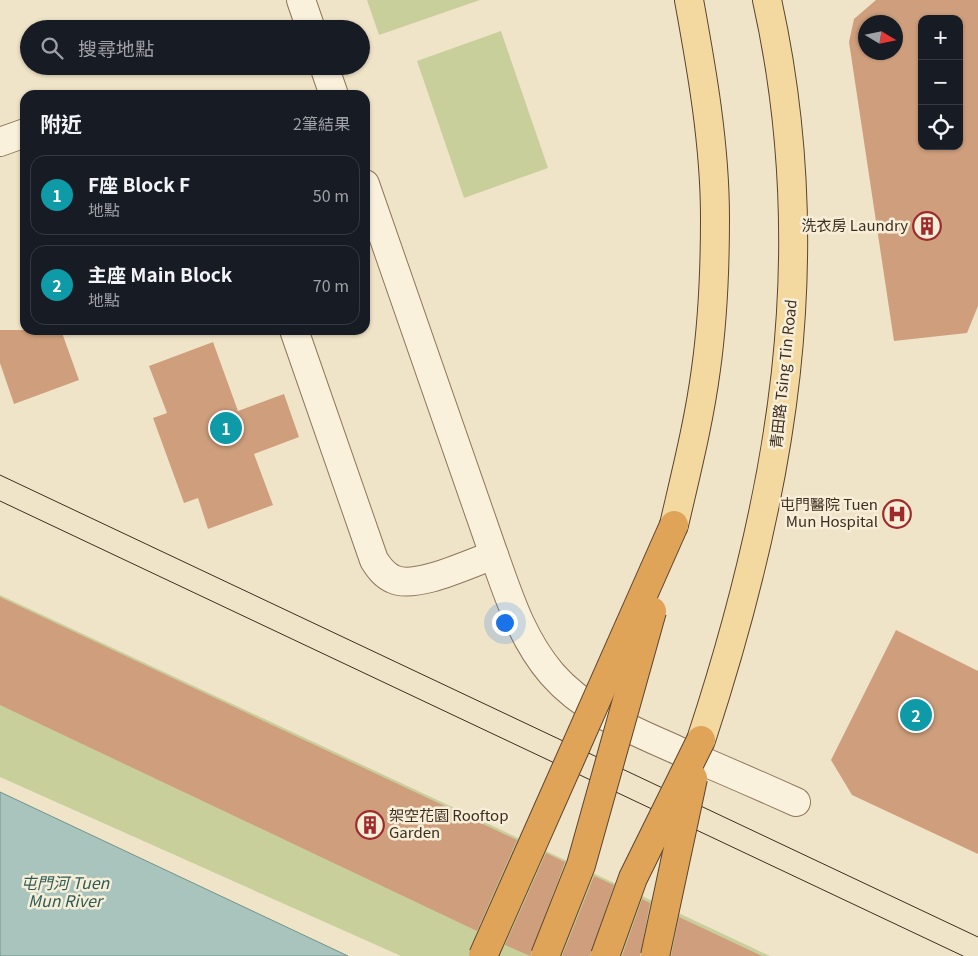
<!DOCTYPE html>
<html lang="zh-TW">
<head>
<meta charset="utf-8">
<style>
  body { margin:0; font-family:Georgia,"Noto Sans TC",serif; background:#20242c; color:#f1f3f6 }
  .controls { position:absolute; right:15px; top:15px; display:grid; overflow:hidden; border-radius:10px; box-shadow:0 1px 4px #0004 }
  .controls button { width:45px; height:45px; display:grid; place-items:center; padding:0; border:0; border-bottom:1px solid #363941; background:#171b24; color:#f1f3f6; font:25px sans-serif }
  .compass { position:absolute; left:858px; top:15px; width:45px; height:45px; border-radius:50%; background:#171b24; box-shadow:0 1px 4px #0004; rotate:100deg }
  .you { position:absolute; left:504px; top:622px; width:18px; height:18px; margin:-12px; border:4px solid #fff; border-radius:50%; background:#1a73e8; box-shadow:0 0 0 8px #1a73e833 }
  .badge { display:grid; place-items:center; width:32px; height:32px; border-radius:50%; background:#cc999b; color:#fff; font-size:16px; font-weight:700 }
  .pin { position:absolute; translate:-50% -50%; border:2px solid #fff; box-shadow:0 1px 5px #0006 }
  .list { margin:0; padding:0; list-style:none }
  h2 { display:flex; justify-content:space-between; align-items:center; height:65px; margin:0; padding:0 20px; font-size:21px }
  h2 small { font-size:16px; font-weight:400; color:#9ea1a6 }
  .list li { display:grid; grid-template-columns:32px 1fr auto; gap:15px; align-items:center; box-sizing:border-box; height:80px; margin:0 10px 10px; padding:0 10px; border:1px solid #363941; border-radius:15px }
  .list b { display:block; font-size:19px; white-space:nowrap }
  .list p { margin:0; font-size:16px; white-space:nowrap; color:#9ea1a6 }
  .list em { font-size:16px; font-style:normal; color:#9ea1a6 }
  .icon { flex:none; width:28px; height:28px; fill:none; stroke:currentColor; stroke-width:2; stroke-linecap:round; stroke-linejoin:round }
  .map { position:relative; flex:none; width:978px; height:956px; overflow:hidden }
  .search { position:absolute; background:#171b24; box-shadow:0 1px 4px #0004; left:20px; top:20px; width:350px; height:55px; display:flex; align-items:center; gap:12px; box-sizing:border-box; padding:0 18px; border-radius:28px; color:#9ea1a6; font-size:19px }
  .panel { position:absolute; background:#171b24; box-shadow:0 1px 4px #0004; left:20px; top:90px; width:350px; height:245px; border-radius:15px }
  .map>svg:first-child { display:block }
  .green { fill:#c9cf9b }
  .water { fill:#a9c4bc; stroke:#6f938a }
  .building { fill:#cf9f7d; fill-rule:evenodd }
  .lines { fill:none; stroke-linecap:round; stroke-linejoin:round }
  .minor-casing { stroke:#8d765c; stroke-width:30 }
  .major-casing { stroke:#5b4430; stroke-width:30 }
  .minor { stroke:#faf1dc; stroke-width:28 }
  .major { stroke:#f3d9a0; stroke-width:28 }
  .tram { stroke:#3d2e20; stroke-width:1 }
  .highway-bridge-casing { stroke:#5b4430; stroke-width:30; stroke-linecap:butt }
  .highway-bridge { stroke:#e0a458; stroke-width:28 }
  .labels { text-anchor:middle; stroke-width:5; stroke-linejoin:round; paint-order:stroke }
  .poi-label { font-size:15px; fill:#3d2e20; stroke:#f7eed8; text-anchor:end }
  .street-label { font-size:15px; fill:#3d2e20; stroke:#f7eed8 }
  .water-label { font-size:16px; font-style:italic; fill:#2f5d5a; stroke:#f7eed8 }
</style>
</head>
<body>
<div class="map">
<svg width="978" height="956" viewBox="0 0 978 956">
  <rect width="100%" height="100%" fill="#f0e4c8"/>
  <g class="green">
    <polygon points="367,0 480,0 379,35"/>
    <polygon points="501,31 548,168 464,198 417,61"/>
    <polygon points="0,595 704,925 770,956 401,956 0,777"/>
  </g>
  <polygon class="water" points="0,792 348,956 0,956"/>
  <g class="building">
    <path d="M 876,0 L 978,0 L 978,306 L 967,333 L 894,341 L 849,42 L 854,19 ZM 922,19 L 959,19 L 959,146 L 922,146 ZM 866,22 L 896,22 L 896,52 L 866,52 Z"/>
    <polygon points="0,330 61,330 79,380 14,404 0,363"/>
    <polygon points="213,342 238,411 284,394 299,437 254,454 273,505 208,529 198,498 184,503 153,418 167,413 149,366"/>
    <polygon points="0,597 517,840 477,931 0,705"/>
    <polygon points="896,630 978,671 978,854 852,795 831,760"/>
    <polygon points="546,853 565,862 530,956 505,945"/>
    <polygon points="594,876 614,885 590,956 562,956"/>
    <polygon points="642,899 650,903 640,956 622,956"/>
    <polygon points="679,917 762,956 671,956"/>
  </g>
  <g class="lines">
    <defs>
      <g id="minor">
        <polyline points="301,0 311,29"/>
        <polyline points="324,66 334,95"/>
        <polyline points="0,142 25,133"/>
        <path d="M 294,330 L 374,560 C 379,568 384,575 393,579 C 416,590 470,563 494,555 L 365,184"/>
        <path d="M 494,555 C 509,597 522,639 552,674 C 586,713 635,731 681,752 C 719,768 758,785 796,802"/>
      </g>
      <g id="major">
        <path d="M 674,525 C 686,473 699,422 706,369 C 713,319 715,268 715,218 C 715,145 702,71 689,0"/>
        <path d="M 701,740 C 782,494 824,256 767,0"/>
      </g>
    </defs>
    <use href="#minor" class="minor-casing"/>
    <use href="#major" class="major-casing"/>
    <use href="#minor" class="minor"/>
    <use href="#major" class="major"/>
    <g class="tram">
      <polyline points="0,475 978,937"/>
      <polyline points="0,501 963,956"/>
    </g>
    <defs>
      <g id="highway-bridge">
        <polyline points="483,956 674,525"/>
        <polyline points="545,956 581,865 652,611"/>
        <polyline points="605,956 633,878 701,740"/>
        <polyline points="655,956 693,778"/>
      </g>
    </defs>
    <use href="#highway-bridge" class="highway-bridge-casing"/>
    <use href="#highway-bridge" class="highway-bridge"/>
  </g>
  <defs>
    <symbol id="building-ring" viewBox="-11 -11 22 22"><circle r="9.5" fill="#f7eed8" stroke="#9e2a2b" stroke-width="1.5"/><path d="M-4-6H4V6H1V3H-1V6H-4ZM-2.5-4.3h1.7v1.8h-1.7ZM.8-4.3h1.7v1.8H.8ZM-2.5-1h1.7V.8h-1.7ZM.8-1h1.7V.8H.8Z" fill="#9e2a2b"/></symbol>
    <symbol id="hospital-ring" viewBox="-11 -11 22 22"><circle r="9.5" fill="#f7eed8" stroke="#9e2a2b" stroke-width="1.5"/><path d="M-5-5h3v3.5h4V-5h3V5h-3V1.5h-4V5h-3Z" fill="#9e2a2b"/></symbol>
  </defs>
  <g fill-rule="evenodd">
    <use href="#building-ring" x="911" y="210" width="32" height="32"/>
    <use href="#hospital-ring" x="881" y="498" width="32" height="32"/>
    <use href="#building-ring" x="354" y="809" width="32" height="32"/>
  </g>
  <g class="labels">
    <g class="poi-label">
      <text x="908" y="231">洗衣房 Laundry</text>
      <text x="878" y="510">屯門醫院 Tuen<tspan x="878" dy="17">Mun Hospital</tspan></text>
      <text x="389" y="821" text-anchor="start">架空花園 Rooftop<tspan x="389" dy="17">Garden</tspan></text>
    </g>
    <g class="street-label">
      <text transform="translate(784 374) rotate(-84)" y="5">青田路 Tsing Tin Road</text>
    </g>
    <g class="water-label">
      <text x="65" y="889">屯門河 Tuen<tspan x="65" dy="18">Mun River</tspan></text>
    </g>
  </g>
</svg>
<div class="controls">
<button>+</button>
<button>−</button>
<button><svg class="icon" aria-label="locate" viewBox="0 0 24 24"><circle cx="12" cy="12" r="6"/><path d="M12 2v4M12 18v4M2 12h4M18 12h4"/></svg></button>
</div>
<svg class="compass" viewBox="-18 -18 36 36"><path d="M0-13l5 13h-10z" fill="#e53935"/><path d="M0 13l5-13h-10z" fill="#9ea1a6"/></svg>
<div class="you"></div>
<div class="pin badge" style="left:226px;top:428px;background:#0f9aa8">1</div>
<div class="pin badge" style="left:916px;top:715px;background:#0f9aa8">2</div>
<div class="search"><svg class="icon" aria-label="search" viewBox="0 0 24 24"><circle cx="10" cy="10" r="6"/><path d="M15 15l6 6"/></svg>搜尋地點</div>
<section class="panel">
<h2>附近<small>2筆結果</small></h2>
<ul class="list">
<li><span class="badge" style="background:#0f9aa8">1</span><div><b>F座 Block F</b><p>地點</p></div><em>50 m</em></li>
<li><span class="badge" style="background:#0f9aa8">2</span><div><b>主座 Main Block</b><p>地點</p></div><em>70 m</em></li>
</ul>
</section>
</div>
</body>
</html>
